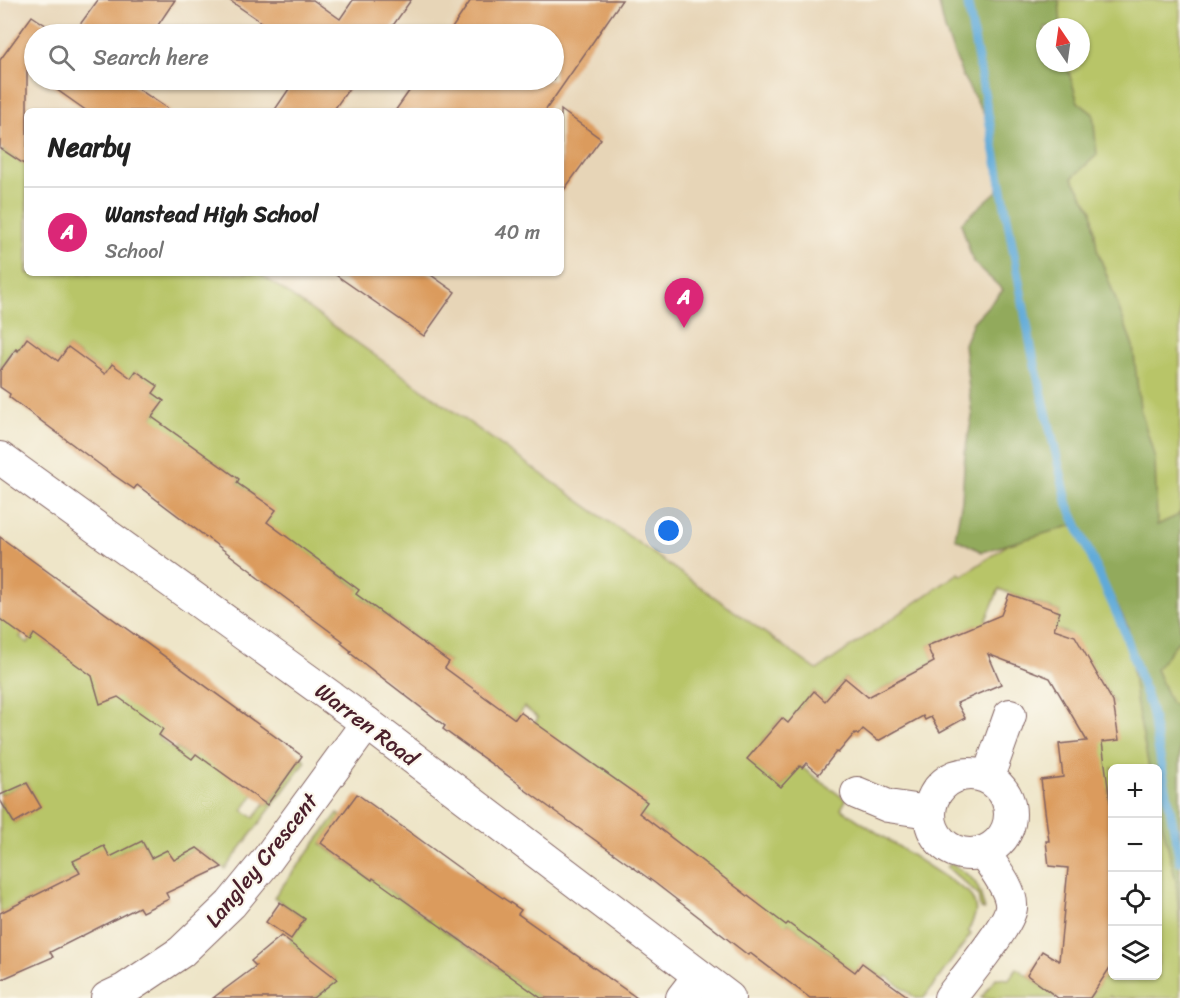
<!DOCTYPE html>
<html lang="en">
<head>
<meta charset="utf-8">
<style>
  body { margin:0; font-family:Sriracha,sans-serif; background:#f6f6f6; color:#222 }
  .controls { position:absolute; right:18px; bottom:18px; display:grid; overflow:hidden; border-radius:9px; box-shadow:0 2px 4px #0004 }
  .controls button { width:54px; height:54px; display:grid; place-items:center; padding:0; border:0; border-bottom:2px solid #e0e0e0; background:#fff; color:#222; font:30px sans-serif }
  .compass { position:absolute; left:1036px; top:18px; width:54px; height:54px; border-radius:50%; background:#fff; box-shadow:0 2px 4px #0004; rotate:347deg }
  .you { position:absolute; left:669px; top:531px; width:21px; height:21px; margin:-15px; border:4px solid #fff; border-radius:50%; background:#1a73e8; box-shadow:0 0 0 9px #1a73e833 }
  .badge { display:grid; place-items:center; width:39px; height:39px; border-radius:50%; background:#db2777; color:#fff; font-size:20px; font-weight:700 }
  .pin { position:absolute; translate:-50% -50px; filter:drop-shadow(0 2px 3px #0008) }
  .pin::after { content:''; position:absolute; top:32px; width:21px; height:18px; background:inherit; clip-path:polygon(0 0,100% 0,50% 100%) }
  .list { margin:0; padding:0; list-style:none }
  h2 { display:flex; justify-content:space-between; align-items:center; height:78px; margin:0; padding:0 24px; font-size:26px }
  h2 small { font-size:20px; font-weight:400; color:#767676 }
  .list li { display:grid; grid-template-columns:39px 1fr auto; gap:18px; align-items:center; box-sizing:border-box; height:90px; padding:0 24px; border-top:2px solid #e0e0e0 }
  .list b { display:block; font-size:22px; white-space:nowrap }
  .list p { margin:0; font-size:20px; white-space:nowrap; color:#767676 }
  .list em { font-size:20px; font-style:normal; color:#767676 }
  .icon { flex:none; width:33px; height:33px; fill:none; stroke:currentColor; stroke-width:2; stroke-linecap:round; stroke-linejoin:round }
  .map { position:relative; flex:none; width:1180px; height:998px; overflow:hidden }
  .search { position:absolute; background:#fff; box-shadow:0 2px 4px #0004; left:24px; top:24px; width:540px; height:66px; display:flex; align-items:center; gap:15px; box-sizing:border-box; padding:0 21px; border-radius:33px; color:#767676; font-size:22px }
  .panel { position:absolute; background:#fff; box-shadow:0 2px 4px #0004; left:24px; top:108px; width:540px; height:168px; border-radius:9px }
  .map>svg:first-child { display:block }
  .built { fill:#e7d5b7; fill-rule:evenodd }
  .green { fill:#b8c567; stroke:#817249; stroke-width:1.5; fill-rule:evenodd }
  .forest { fill:#92aa5c; stroke:#6e6444; stroke-width:1.5 }
  .lines { fill:none; stroke-linecap:round; stroke-linejoin:round }
  .stream { stroke:#60aad8; stroke-width:9 }
  .building { fill:#db9b5d }
  .minor-casing { stroke:#836462; stroke-width:34 }
  .minor { stroke:#fff; stroke-width:32 }
  .labels { text-anchor:middle; stroke-width:4.5; stroke-linejoin:round; paint-order:stroke }
  .street-label { font-size:22px; fill:#4a1f2b; stroke:#fbf7ec }
</style>
</head>
<body>
<div class="map">
<svg width="1180" height="998" viewBox="0 0 1180 998">
  <rect width="100%" height="100%" fill="#fbf7ec"/>
  <filter id="ink" filterUnits="userSpaceOnUse"><feTurbulence type="fractalNoise" baseFrequency=".0167" numOctaves="2"/><feDisplacementMap in="SourceGraphic" scale="12" xChannelSelector="R" yChannelSelector="G"/><feConvolveMatrix kernelMatrix="1 2 1 2 8 2 1 2 1" color-interpolation-filters="sRGB"/></filter>
  <filter id="wash" filterUnits="userSpaceOnUse"><feTurbulence type="fractalNoise" baseFrequency=".008" numOctaves="4" result="noise"/><feDisplacementMap in="SourceGraphic" scale="24" xChannelSelector="R" yChannelSelector="G"/><feGaussianBlur stdDeviation="1.35" result="paint"/><feColorMatrix in="noise" values="0 0 0 0 0 0 0 0 0 0 0 0 0 0 0 0 0 1.4 0 .05"/><feComposite in="paint" operator="in"/></filter>
  <g filter="url(#wash)">
    <rect width="100%" height="100%" fill="#eee5c8"/>
    <path class="built" d="M 4,0 L 977,0 L 1058,511 L 961,577 L 959,573 L 817,670 L 259,273 L 561,273 L 561,111 L 37,111 L 0,83 L 0,5 ZM 34,34 L 554,34 L 554,80 L 34,80 Z"/>
    <g class="green">
      <path d="M 977,0 L 1180,0 L 1180,998 L 1112,998 L 1110,996 L 1108,998 L 1090,998 L 1112,963 L 1112,976 L 1158,976 L 1158,768 L 1112,768 L 1112,802 L 1073,806 L 1109,792 L 1082,722 L 1114,703 L 1088,658 L 1051,679 L 1046,676 L 1070,634 L 1058,630 L 1051,648 L 1047,646 L 1060,612 L 999,589 L 986,620 L 993,637 L 977,625 L 928,646 L 934,662 L 868,697 L 845,678 L 825,701 L 814,691 L 793,716 L 809,729 L 803,735 L 781,718 L 748,759 L 781,787 L 800,766 L 846,800 L 841,809 L 968,892 C 980,908 976,915 968,931 L 971,934 L 924,998 L 916,998 L 886,976 L 884,979 L 863,963 L 855,972 L 788,923 L 786,926 L 664,834 L 665,832 L 639,813 L 646,803 L 584,772 L 591,762 L 569,747 L 530,730 L 538,718 L 524,707 L 515,719 L 438,678 L 449,662 L 362,598 L 349,615 L 343,611 L 359,589 L 266,523 L 275,510 L 237,483 L 239,479 L 151,418 L 164,401 L 153,393 L 157,386 L 136,371 L 131,378 L 105,374 L 68,347 L 58,361 L 27,338 L 18,351 L 13,348 L 0,369 L 0,155 L 3,150 L 21,163 L 27,155 L 27,273 L 259,273 L 817,670 L 959,573 L 962,576 L 1058,510 ZM 1045,27 L 1081,27 L 1081,63 L 1045,63 Z"/>
      <polygon points="36,614 20,637 28,643 39,628 50,635 45,642 59,652 63,646 122,684 165,727 158,737 174,750 176,748 192,759 198,751 256,791 243,810 254,818 265,803 268,805 302,757 306,761 225,869 197,848 174,860 151,858 142,841 110,857 74,861 80,873 0,913 0,800 14,823 40,807 27,783 0,795 0,619"/>
      <polygon points="338,813 341,816 321,844 372,880 382,867 379,883 429,920 439,907 448,913 439,927 541,998 313,998 337,979 289,942 305,919 274,897"/>
      <path d="M 951,864 C 974,877 980,883 984,910 L 980,908 L 978,895 L 947,867 Z"/>
      <polygon points="1017,968 1058,998 981,998 996,978 1009,979"/>
    </g>
    <polygon class="forest" points="938,0 1059,0 1061,27 1045,27 1045,63 1066,63 1078,102 1093,114 1097,155 1072,178 1092,210 1097,249 1133,346 1140,408 1155,458 1157,525 1177,516 1180,512 1180,639 1156,669 1171,703 1180,707 1180,928 1176,881 1158,807 1158,768 1149,768 1136,701 1128,627 1077,524 982,552 955,538 962,500 965,452 972,417 964,344 973,322 1003,290 973,262 961,223 997,191 996,136 962,75 945,30"/>
    <g class="lines">
      <polyline class="stream" points="967,0 1032,352 1068,505 1124,630 1151,710 1180,861"/>
    </g>
    <g id="blocks">
      <g class="building">
        <polygon points="98,0 175,0 152,34 73,34"/>
        <polygon points="229,0 313,0 340,19 353,0 411,0 387,34 252,34 261,22"/>
        <polygon points="471,0 622,0 545,111 395,111 417,80 554,80 554,34 448,34"/>
        <polygon points="32,16 59,34 34,34 34,73 27,68 27,166 0,148 0,60"/>
        <polygon points="43,80 125,80 171,111 87,111"/>
        <polygon points="295,80 355,80 333,111 274,111"/>
        <polygon points="561,110 601,139 561,194"/>
        <polygon points="333,273 428,273 455,292 424,336"/>
        <polygon points="27,338 58,361 68,347 105,374 112,364 131,378 136,371 158,386 153,393 164,401 152,417 239,479 237,483 276,510 267,522 359,590 356,594 449,662 445,668 515,719 520,712 647,802 639,813 786,925 788,923 855,972 862,963 910,998 810,998 750,953 748,955 655,883 521,787 522,786 443,729 445,726 350,653 351,651 341,643 343,641 253,574 254,573 137,485 134,489 115,476 9,397 10,394 0,387 0,371 16,349 18,351"/>
        <polygon points="0,537 302,756 267,805 196,754 192,759 159,735 163,729 118,697 100,704 92,676 34,634 30,641 0,619"/>
        <polygon points="1009,594 1060,612 1054,629 1075,636 1113,702 1119,740 1102,742 1110,802 1113,802 1113,963 1090,998 1058,998 1027,975 1042,951 1059,961 1068,868 1049,866 1046,841 1049,841 1041,780 1063,777 1059,744 1087,741 1050,678 988,654 1001,684 957,703 965,718 940,732 931,717 925,720 923,716 878,741 863,729 858,735 855,733 838,753 836,752 819,774 806,763 802,768 800,766 781,787 747,759 782,718 788,723 814,691 825,701 845,678 868,697 934,662 927,646 1001,615"/>
        <polygon points="27,783 41,807 14,823 0,800 0,795"/>
        <polygon points="357,794 473,878 521,910 518,914 637,998 541,998 373,878 372,880 321,843"/>
        <polygon points="142,841 151,858 167,850 174,860 197,848 222,867 166,893 169,899 142,912 139,907 50,952 53,957 0,980 0,913 80,873 73,861 104,846 110,857"/>
        <polygon points="280,902 305,919 291,939 266,922"/>
        <polygon points="281,936 337,979 313,998 213,998 256,966 251,961"/>
      </g>
    </g>
  </g>
  <g filter="url(#ink)">
    <use href="#blocks" fill-opacity="0" stroke="#836462" stroke-width="1.5"/>
    <g class="lines">
      <defs>
        <g id="minor">
          <polyline points="0,458 367,723 729,998"/>
          <circle cx="970" cy="814" r="40"/>
          <polyline points="988,777 1010,715"/>
          <polyline points="857,793 888,806 929,812"/>
          <polyline points="107,998 124,990 181,952 231,904 267,860 367,723"/>
          <polyline points="682,998 699,976"/>
          <path d="M 950,998 C 963,981 1009,925 1011,908 C 1013,891 993,867 984,853"/>
        </g>
      </defs>
      <use href="#minor" class="minor-casing"/>
      <use href="#minor" class="minor"/>
    </g>
  </g>
  <g class="labels">
    <g class="street-label">
      <text transform="translate(367 724) rotate(37)" y="8">Warren Road</text>
      <text transform="translate(261 860) rotate(-51)" y="8">Langley Crescent</text>
    </g>
  </g>
</svg>
<div class="controls">
<button>+</button>
<button>−</button>
<button><svg class="icon" aria-label="locate" viewBox="0 0 24 24"><circle cx="12" cy="12" r="6"/><path d="M12 2v4M12 18v4M2 12h4M18 12h4"/></svg></button>
<button><svg class="icon" aria-label="layers" viewBox="0 0 24 24"><path d="M12 4l9 5-9 5-9-5zM3 14l9 5 9-5"/></svg></button>
</div>
<svg class="compass" viewBox="-18 -18 36 36"><path d="M0-13l5 13h-10z" fill="#e53935"/><path d="M0 13l5-13h-10z" fill="#767676"/></svg>
<div class="you"></div>
<div class="pin badge" style="left:684px;top:328px">A</div>
<div class="search"><svg class="icon" aria-label="search" viewBox="0 0 24 24"><circle cx="10" cy="10" r="6"/><path d="M15 15l6 6"/></svg>Search here</div>
<section class="panel">
<h2>Nearby<small></small></h2>
<ul class="list">
<li><span class="badge">A</span><div><b>Wanstead High School</b><p>School</p></div><em>40 m</em></li>
</ul>
</section>
</div>
</body>
</html>
